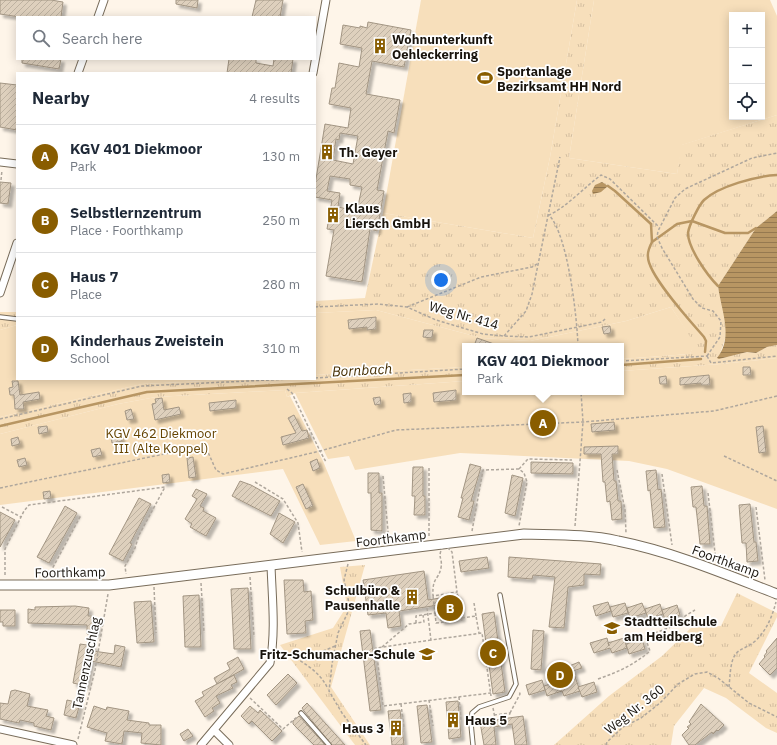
<!DOCTYPE html>
<html lang="en">
<head>
<meta charset="utf-8">
<style>
  body { margin:0; font-family:"IBM Plex Sans",sans-serif; background:#f2f2f3; color:#1f2937 }
  .controls { position:absolute; right:12px; top:12px; display:grid; overflow:hidden; border-radius:0px; box-shadow:0 2px 10px #0003 }
  .controls button { width:36px; height:36px; display:grid; place-items:center; padding:0; border:0; border-bottom:1px solid #e0e1e3; background:#fff; color:#1f2937; font:20px sans-serif }
  .you { position:absolute; left:441px; top:280px; width:14px; height:14px; margin:-10px; border:3px solid #fff; border-radius:50%; background:#1a73e8; box-shadow:0 0 0 6px #1a73e833 }
  .badge { display:grid; place-items:center; width:26px; height:26px; border-radius:50%; background:#895d00; color:#fff; font-size:13px; font-weight:700 }
  .pin { position:absolute; translate:-50% -50%; border:2px solid #fff; box-shadow:0 1px 4px #0006 }
  .popup { position:absolute; left:462px; top:343px; width:162px; height:52px; box-sizing:border-box; display:grid; place-content:center; border-radius:0px; background:#fff; filter:drop-shadow(0 1px 3px #0005); font-size:13px; white-space:nowrap; color:#747a83 }
  .popup b { font-size:15px; color:#1f2937 }
  .popup::after { content:''; position:absolute; left:50%; top:100%; margin-left:-8px; border:8px solid transparent; border-top-color:#fff }
  .list { margin:0; padding:0; list-style:none }
  h2 { display:flex; justify-content:space-between; align-items:center; height:52px; margin:0; padding:0 16px; font-size:17px }
  h2 small { font-size:13px; font-weight:400; color:#747a83 }
  .list li { display:grid; grid-template-columns:26px 1fr auto; gap:12px; align-items:center; box-sizing:border-box; height:64px; padding:0 16px; border-top:1px solid #e0e1e3 }
  .list b { display:block; font-size:15px; white-space:nowrap }
  .list p { margin:0; font-size:13px; white-space:nowrap; color:#747a83 }
  .list em { font-size:13px; font-style:normal; color:#747a83 }
  .icon { flex:none; width:22px; height:22px; fill:none; stroke:currentColor; stroke-width:2; stroke-linecap:round; stroke-linejoin:round }
  .map { position:relative; flex:none; width:777px; height:745px; overflow:hidden }
  .search { position:absolute; background:#fff; box-shadow:0 2px 10px #0003; left:16px; top:16px; width:300px; height:44px; display:flex; align-items:center; gap:10px; box-sizing:border-box; padding:0 14px; border-radius:0px; color:#747a83; font-size:15px }
  .panel { position:absolute; background:#fff; box-shadow:0 2px 10px #0003; left:16px; top:72px; width:300px; height:308px; border-radius:0px }
  .map>svg:first-child { display:block }
  .green { fill:#f7dfbb; fill-rule:evenodd }
  .park { fill:url(#park-tufts) }
  .water { fill:url(#water-rules) }
  .lines { fill:none; stroke-linecap:round; stroke-linejoin:round }
  .stream { stroke:#b89663; stroke-width:2.5 }
  .building { fill:url(#building-hatch); stroke:#a29583; fill-rule:evenodd; filter:url(#shadow) }
  .service-casing { stroke:#786c5a; stroke-width:5.5 }
  .minor-casing { stroke:#786c5a; stroke-width:9 }
  .tertiary-casing { stroke:#786c5a; stroke-width:11 }
  .path { stroke:#afa79d; stroke-width:1.5; stroke-dasharray:3 2; stroke-linecap:butt }
  .service { stroke:#fff; stroke-width:3.5 }
  .minor { stroke:#fff; stroke-width:7 }
  .tertiary { stroke:#fff; stroke-width:9 }
  .labels { text-anchor:middle; stroke-width:3.5; stroke-linejoin:round; paint-order:stroke }
  .poi-label { font-size:13px; font-weight:bold; fill:#18130c; stroke:#fff; text-anchor:start }
  .street-label { font-size:13px; fill:#18130c; stroke:#fff }
  .park-label { font-size:13px; fill:#654300; stroke:#fff }
  .water-label { font-size:14px; font-style:italic; fill:#452e02; stroke:#fff }
</style>
</head>
<body>
<div class="map">
<svg width="777" height="745" viewBox="0 0 777 745">
  <defs>
    <pattern id="park-tufts" width="24" height="20" patternUnits="userSpaceOnUse"><rect width="24" height="20" fill="#f7dfbb"/><path d="M3 7l-1-3M5 7V3M7 7l1-3M15 17l-1-3M17 17v-4M19 17l1-3" fill="none" stroke="#d3bea0"/></pattern>
    <pattern id="water-rules" width="6" height="5" patternUnits="userSpaceOnUse"><rect width="6" height="5" fill="#b89663"/><path d="M0 2.5h6" fill="none" stroke="#957950"/></pattern>
    <pattern id="building-hatch" width="6" height="6" patternUnits="userSpaceOnUse"><rect width="6" height="6" fill="#ded0bd"/><path d="M-1 1l2-2M0 6l6-6M5 7l2-2" fill="none" stroke="#beb2a1"/></pattern>
    <filter id="shadow"><feDropShadow dx="3.5" dy="3.5" stdDeviation="1" flood-color="#0004"/></filter>
  </defs>
  <rect width="100%" height="100%" fill="#fef5e9"/>
  <g class="green">
    <polygon points="421,0 577,0 550,157 533,238 383,213"/>
    <path d="M 594,0 L 770,0 L 777,16 L 777,115 L 682,145 L 677,174 L 569,158 ZM 732,15 L 762,15 L 762,117 L 732,117 Z"/>
    <polygon points="671,307 695,343 690,354 621,359 621,346 465,346 465,367 315,375 315,313 376,310 482,338 530,341 626,321"/>
    <polygon points="17,325 17,379 247,379 142,384 0,417 0,330"/>
    <polygon points="777,358 777,509 667,469 629,461 460,453 355,470 349,456 328,459 295,393 465,381 465,392 621,392 621,371 721,364"/>
    <polygon points="285,390 287,397 290,396 323,461 356,541 320,545 283,469 0,505 0,434 118,404 156,397"/>
  </g>
  <g class="park">
    <path d="M 577,0 L 594,0 L 569,158 L 677,174 L 681,145 L 777,115 L 777,211 L 756,228 L 718,286 C 720,302 728,321 726,335 C 724,344 720,351 719,359 L 747,352 L 756,353 L 767,347 L 777,345 L 777,358 L 721,364 L 621,371 L 621,359 L 690,354 L 694,343 L 671,307 L 626,321 L 530,341 L 482,338 L 376,310 L 315,313 L 315,301 L 365,298 L 383,213 L 533,238 L 550,157 Z"/>
    <polygon points="0,312 17,312 17,325 0,330"/>
    <polygon points="465,367 465,381 295,393 287,397 285,390 156,397 118,404 0,434 0,417 142,384 247,379 315,379 315,375"/>
    <polygon points="365,565 331,687 370,745 355,745 280,645 333,628 347,606 340,567"/>
    <polygon points="737,593 777,613 777,617 749,673 777,693 777,733 766,728 726,698 704,688 674,726 671,745 554,745 609,696 662,656 692,627 721,626"/>
  </g>
  <g class="water">
    <polygon points="602,182 608,186 601,192 593,194 592,191 595,185"/>
    <path d="M 777,211 L 777,345 L 767,347 L 756,353 L 747,352 L 719,359 L 717,358 C 734,337 721,310 718,286 L 756,228 Z"/>
  </g>
  <g class="lines">
    <g class="stream">
      <polyline points="608,186 615,191 651,224 652,242"/>
      <path d="M 718,286 C 707,275 688,248 688,233 C 689,225 699,205 704,200 C 719,186 757,176 777,175"/>
      <path d="M 705,352 L 706,341 L 704,337 C 691,322 648,275 648,257 C 647,252 650,246 652,242 L 677,224 L 692,221 L 725,233 L 748,233 L 756,228"/>
      <polyline points="621,365 701,359"/>
      <polyline points="0,426 147,392 465,375"/>
    </g>
  </g>
  <g class="building">
    <polygon points="0,0 51,0 63,2 61,17 20,17 0,14"/>
    <polygon points="176,0 198,0 197,8 176,4"/>
    <polygon points="256,0 283,0 280,17 252,17"/>
    <path d="M 368,22 L 411,30 L 404,67 L 372,61 L 366,94 L 400,100 L 394,133 L 388,131 L 377,190 L 384,191 L 377,231 L 370,229 L 362,282 L 326,276 L 334,230 L 327,229 L 332,200 L 315,197 L 315,185 L 325,124 L 348,128 L 351,108 L 329,104 L 332,88 L 335,88 L 339,63 L 359,67 L 362,48 L 340,44 L 343,25 L 360,28 L 360,26 L 367,28 ZM 340,133 L 358,136 L 353,164 L 333,160 L 336,139 L 339,140 ZM 330,176 L 350,179 L 350,185 L 362,187 L 357,211 L 338,207 L 340,193 L 327,191 Z"/>
    <polygon points="22,59 61,59 59,69 22,63"/>
    <polygon points="229,59 256,59 256,63 273,66 274,59 293,59 291,73 227,73"/>
    <polygon points="0,83 17,85 17,130 0,127"/>
    <polygon points="0,182 11,183 8,204 0,203"/>
    <polygon points="376,317 376,329 367,330 367,327 349,329 348,320"/>
    <polygon points="610,326 611,333 604,334 602,327"/>
    <polygon points="424,330 433,330 432,338 423,337"/>
    <polygon points="477,338 497,345 497,346 474,346"/>
    <polygon points="743,367 750,367 751,375 743,375"/>
    <polygon points="709,375 710,385 701,385 701,383 680,385 680,378"/>
    <polygon points="666,376 667,384 660,384 659,377"/>
    <polygon points="12,381 18,381 20,395 39,392 40,399 23,402 24,409 15,409 14,395 10,395 9,388 13,387"/>
    <polygon points="456,390 456,400 434,402 433,393"/>
    <polygon points="411,393 411,402 404,403 403,394"/>
    <polygon points="380,397 381,404 375,405 373,398"/>
    <polygon points="162,398 164,410 179,407 181,414 155,420 152,404 156,403 155,399"/>
    <polygon points="236,400 236,408 210,411 209,403"/>
    <polygon points="131,409 134,419 127,420 125,411"/>
    <polygon points="294,415 302,431 307,430 309,438 283,445 281,437 296,433 288,418"/>
    <polygon points="614,422 615,430 592,432 591,424"/>
    <polygon points="47,426 48,432 39,434 38,427"/>
    <polygon points="763,426 766,452 759,453 756,427"/>
    <polygon points="120,434 122,441 112,443 111,436"/>
    <polygon points="18,437 20,444 12,446 11,439"/>
    <polygon points="618,446 618,454 612,454 614,481 616,481 618,501 621,501 622,519 612,520 610,501 607,502 605,482 603,482 601,454 584,454 584,447"/>
    <polygon points="100,448 102,455 93,457 91,450"/>
    <polygon points="193,457 196,477 189,478 187,458"/>
    <polygon points="25,458 27,465 19,467 17,460"/>
    <polygon points="317,459 320,468 313,471 310,462"/>
    <polygon points="531,462 573,463 573,474 531,473"/>
    <polygon points="470,464 481,467 471,501 474,501 469,520 458,517 463,498 461,498"/>
    <polygon points="413,467 423,467 423,496 425,496 425,515 414,515 415,496 412,496"/>
    <polygon points="656,470 658,490 661,489 665,527 654,528 650,490 648,491 646,471"/>
    <polygon points="368,473 379,473 379,493 382,493 382,531 371,530 371,493 368,493"/>
    <polygon points="169,474 170,482 163,483 162,475"/>
    <polygon points="512,475 523,478 515,516 505,513"/>
    <polygon points="240,481 251,485 280,501 271,516 232,496"/>
    <polygon points="303,484 313,506 306,509 296,487"/>
    <polygon points="702,486 704,506 707,506 710,544 700,544 696,507 693,507 691,487"/>
    <polygon points="196,489 207,494 200,506 204,508 203,511 216,518 206,536 190,527 192,524 185,519 197,499 192,496"/>
    <polygon points="50,491 51,498 44,499 43,492"/>
    <polygon points="139,498 151,504 130,543 132,544 123,561 109,554"/>
    <polygon points="750,504 754,542 756,542 758,561 747,562 746,543 742,543 739,505"/>
    <polygon points="65,506 77,513 49,563 37,557"/>
    <polygon points="0,512 15,520 0,547"/>
    <polygon points="279,513 295,522 283,543 270,534"/>
    <polygon points="487,557 489,568 461,572 459,561"/>
    <polygon points="509,557 601,564 600,575 584,574 584,585 568,587 564,628 549,627 555,577 533,575 532,579 508,577"/>
    <polygon points="424,571 428,600 458,595 462,618 441,621 439,605 399,611 401,626 388,628 386,613 368,615 363,580"/>
    <polygon points="284,580 303,580 304,592 311,591 313,620 305,621 306,633 287,634"/>
    <polygon points="248,588 251,649 234,649 231,589"/>
    <polygon points="199,595 201,647 185,647 183,596"/>
    <polygon points="151,601 154,642 137,643 134,602"/>
    <polygon points="608,602 611,611 596,616 593,606"/>
    <polygon points="625,603 628,613 613,617 610,607"/>
    <polygon points="642,603 646,613 630,618 627,608"/>
    <polygon points="660,604 663,614 648,619 645,609"/>
    <polygon points="677,605 680,615 665,620 662,610"/>
    <polygon points="75,606 89,608 88,616 94,616 95,624 97,624 97,634 87,634 87,625 28,623 28,609 35,610 35,607"/>
    <polygon points="0,610 15,610 15,626 3,626 3,622 0,622"/>
    <polygon points="494,612 505,692 493,694 482,614"/>
    <polygon points="370,630 381,710 370,711 360,631"/>
    <polygon points="533,630 544,631 541,670 531,669"/>
    <polygon points="607,638 609,646 608,643 624,638 627,648 612,653 610,648 594,653 590,643"/>
    <polygon points="777,638 777,668 770,675 759,664 765,657 764,656 767,652 766,651"/>
    <polygon points="642,639 645,649 629,654 626,644"/>
    <polygon points="80,644 94,646 93,651 114,654 115,645 125,647 121,667 91,661 86,686 73,683"/>
    <polygon points="238,657 244,669 217,684 214,678 230,669 227,663"/>
    <polygon points="579,662 582,668 573,671 580,691 564,696 562,691 547,696 544,686 563,680 561,674 569,671 557,671"/>
    <polygon points="288,674 297,683 276,705 267,695"/>
    <polygon points="234,675 237,682 231,685 233,688 216,696 220,703 212,708 214,711 205,717 195,701 204,696 202,692"/>
    <polygon points="542,680 545,690 529,695 526,685"/>
    <polygon points="594,682 597,692 582,697 578,687"/>
    <polygon points="15,690 30,694 27,706 48,710 46,716 54,718 51,730 34,726 34,723 20,720 19,723 0,719 0,703 8,704 11,691"/>
    <polygon points="67,700 80,703 76,718 64,715"/>
    <polygon points="458,701 461,737 449,739 446,702"/>
    <polygon points="307,703 345,745 332,745 304,711 302,708"/>
    <polygon points="701,704 724,725 718,731 717,730 713,734 712,732 695,745 689,745 682,735 689,728 687,727 691,724 689,722"/>
    <polygon points="427,705 432,742 421,743 417,706"/>
    <polygon points="94,706 106,710 107,707 129,711 127,720 149,723 149,725 161,725 161,745 141,743 142,733 124,731 122,744 105,741 107,733 87,727"/>
    <polygon points="250,706 258,713 260,710 282,731 272,741 252,721 249,724 241,716"/>
    <polygon points="400,710 404,745 392,745 388,711"/>
    <polygon points="299,716 325,745 314,745 293,724 293,721"/>
    <polygon points="523,716 527,745 515,745 512,724 494,727 496,745 484,745 480,722"/>
    <polygon points="188,729 193,736 184,741 180,734"/>
  </g>
  <g class="lines">
    <defs>
      <g id="service">
        <polyline points="0,317 17,319"/>
        <polyline points="301,713 329,745"/>
        <polyline points="473,745 471,724 472,713 479,707 509,697 516,684 500,595"/>
      </g>
      <g id="minor">
        <polyline points="98,17 104,0"/>
        <polyline points="78,73 83,59"/>
        <polyline points="313,73 326,0"/>
        <polyline points="0,162 17,164"/>
        <polyline points="0,293 17,243"/>
        <polyline points="0,729 73,745"/>
        <polyline points="214,730 229,745"/>
        <path d="M 201,745 L 270,663 C 276,631 272,597 271,565"/>
      </g>
      <path id="tertiary" d="M 0,585 L 109,585 L 524,534 C 555,535 588,534 618,541 C 673,552 725,574 777,594"/>
    </defs>
    <use href="#service" class="service-casing"/>
    <use href="#minor" class="minor-casing"/>
    <use href="#tertiary" class="tertiary-casing"/>
    <g class="path">
      <polyline points="1,180 2,170"/>
      <polyline points="315,307 378,304 407,307 436,320 483,334 504,336 529,337 602,322 606,318"/>
      <polyline points="407,307 481,277 532,267 537,264"/>
      <polyline points="504,336 526,311 532,294 560,157"/>
      <path d="M 578,346 C 577,317 568,235 549,215 C 564,209 586,186 601,175 L 610,179 L 659,227"/>
      <polyline points="707,356 720,337 721,321 713,311 702,308 693,299 662,248 657,237 658,231 675,198 685,189 752,158 777,153"/>
      <polyline points="707,356 711,363 777,356"/>
      <polyline points="621,361 707,356"/>
      <polyline points="315,378 465,369"/>
      <polyline points="287,389 292,393 320,451 396,430 583,422 714,411 777,396"/>
      <polyline points="0,419 142,386 290,379"/>
      <polyline points="724,456 777,481"/>
      <polyline points="519,469 528,459 572,460"/>
      <polyline points="617,470 625,510 626,533"/>
      <polyline points="662,474 672,545"/>
      <polyline points="383,476 389,542"/>
      <polyline points="255,482 283,499 298,523 302,552"/>
      <polyline points="0,488 198,447 207,450 216,470 223,474 320,451 326,462"/>
      <polyline points="708,493 716,561"/>
      <polyline points="2,507 21,517"/>
      <polyline points="756,507 765,580"/>
      <polyline points="575,526 583,422 581,392"/>
      <polyline points="472,531 483,470 519,469 524,473 527,482 519,526"/>
      <polyline points="429,536 429,468"/>
      <path d="M 444,544 L 452,552 L 457,592 L 433,596 C 432,577 438,581 441,568 C 443,556 436,559 444,544 Z"/>
      <polyline points="348,564 344,580 350,608 338,633 332,664 329,691 342,713 366,745"/>
      <polyline points="5,575 5,549 24,511 29,505 165,487 139,535 135,548 125,566 126,574"/>
      <polyline points="52,577 51,571 81,515"/>
      <polyline points="250,577 254,637"/>
      <polyline points="201,583 204,633"/>
      <polyline points="154,587 156,633"/>
      <polyline points="474,603 476,616"/>
      <polyline points="427,608 431,640 482,633 491,696"/>
      <polyline points="435,613 436,623 462,620 457,592"/>
      <polyline points="462,618 476,616 479,633"/>
      <polyline points="416,623 416,616 435,613 433,596"/>
      <polyline points="431,640 376,648 383,706 491,693"/>
      <polyline points="382,647 409,624 424,622 423,615"/>
      <path d="M 279,654 C 301,659 315,655 335,646"/>
      <path d="M 296,658 C 310,667 321,674 328,689"/>
      <path d="M 598,679 C 618,672 634,665 650,651 L 645,637 L 681,623 L 685,616 L 695,610"/>
      <path d="M 729,687 C 730,678 730,667 733,659 C 737,648 746,649 754,642 C 766,632 772,617 776,602"/>
      <polyline points="459,697 461,720"/>
      <polyline points="250,698 283,729 297,717"/>
      <polyline points="429,700 433,726"/>
      <polyline points="401,704 404,729"/>
      <polyline points="493,708 495,718"/>
      <polyline points="510,713 520,694 519,691"/>
      <polyline points="494,715 510,713 509,716"/>
      <polyline points="78,739 95,670 108,594"/>
      <polyline points="606,745 607,742 623,727 641,718 660,703 678,684 695,674 707,672 718,678 749,703 777,717"/>
    </g>
    <use href="#service" class="service"/>
    <use href="#minor" class="minor"/>
    <use href="#tertiary" class="tertiary"/>
  </g>
  <defs>
    <symbol id="building-bare" viewBox="-9 -9 18 18"><path d="M-4-6H4V6H1V3H-1V6H-4ZM-2.5-4.3h1.7v1.8h-1.7ZM.8-4.3h1.7v1.8H.8ZM-2.5-1h1.7V.8h-1.7ZM.8-1h1.7V.8H.8Z" fill="#895d00" stroke="#fff" stroke-width="2.5" paint-order="stroke"/></symbol>
    <symbol id="stadium-bare" viewBox="-9 -9 18 18"><path d="M0-5a6.5 5 0 1 0 0 10a6.5 5 0 1 0 0-10ZM-3.5-1.8h7v3.6h-7Z" fill="#895d00" stroke="#fff" stroke-width="2.5" paint-order="stroke"/></symbol>
    <symbol id="school-bare" viewBox="-9 -9 18 18"><path d="M0-5L7-2L0 1L-7-2ZM-4 1L0 2.5L4 1V4Q0 6-4 4Z" fill="#895d00" stroke="#fff" stroke-width="2.5" paint-order="stroke"/></symbol>
  </defs>
  <g fill-rule="evenodd">
    <use href="#building-bare" x="369" y="35" width="22" height="22"/>
    <use href="#stadium-bare" x="474" y="67" width="22" height="22"/>
    <use href="#building-bare" x="316" y="141" width="22" height="22"/>
    <use href="#building-bare" x="322" y="204" width="22" height="22"/>
    <use href="#building-bare" x="401" y="586" width="22" height="22"/>
    <use href="#school-bare" x="601" y="617" width="22" height="22"/>
    <use href="#school-bare" x="416" y="643" width="22" height="22"/>
    <use href="#building-bare" x="442" y="709" width="22" height="22"/>
    <use href="#building-bare" x="385" y="717" width="22" height="22"/>
  </g>
  <g class="labels">
    <g class="poi-label">
      <text x="392" y="44">Wohnunterkunft<tspan x="392" dy="15">Oehleckerring</tspan></text>
      <text x="497" y="76">Sportanlage<tspan x="497" dy="15">Bezirksamt HH Nord</tspan></text>
      <text x="339" y="157">Th. Geyer</text>
      <text x="345" y="213">Klaus<tspan x="345" dy="15">Liersch GmbH</tspan></text>
      <text x="400" y="595" text-anchor="end">Schulbüro &amp;<tspan x="400" dy="15">Pausenhalle</tspan></text>
      <text x="624" y="626">Stadtteilschule<tspan x="624" dy="15">am Heidberg</tspan></text>
      <text x="415" y="659" text-anchor="end">Fritz-Schumacher-Schule</text>
      <text x="465" y="725">Haus 5</text>
      <text x="384" y="733" text-anchor="end">Haus 3</text>
    </g>
    <g class="street-label">
      <text transform="translate(464 315) rotate(16)" y="5">Weg Nr. 414</text>
      <text transform="translate(391 538) rotate(-7)" y="5">Foorthkamp</text>
      <text transform="translate(726 561) rotate(20)" y="5">Foorthkamp</text>
      <text transform="translate(70 572) rotate(-1)" y="5">Foorthkamp</text>
      <text transform="translate(86 663) rotate(-78)" y="5">Tannenzuschlag</text>
      <text transform="translate(634 709) rotate(-38)" y="5">Weg Nr. 360</text>
    </g>
    <g class="park-label">
      <text x="161" y="438">KGV 462 Diekmoor<tspan x="161" dy="15">III (Alte Koppel)</tspan></text>
    </g>
    <g class="water-label">
      <text transform="translate(362 370) rotate(-3)" y="5">Bornbach</text>
    </g>
  </g>
</svg>
<div class="controls">
<button>+</button>
<button>−</button>
<button><svg class="icon" aria-label="locate" viewBox="0 0 24 24"><circle cx="12" cy="12" r="6"/><path d="M12 2v4M12 18v4M2 12h4M18 12h4"/></svg></button>
</div>
<div class="you"></div>
<div class="pin badge" style="left:543px;top:423px">A</div>
<div class="popup"><b>KGV 401 Diekmoor</b>Park</div>
<div class="pin badge" style="left:450px;top:608px">B</div>
<div class="pin badge" style="left:493px;top:653px">C</div>
<div class="pin badge" style="left:560px;top:675px">D</div>
<div class="search"><svg class="icon" aria-label="search" viewBox="0 0 24 24"><circle cx="10" cy="10" r="6"/><path d="M15 15l6 6"/></svg>Search here</div>
<section class="panel">
<h2>Nearby<small>4 results</small></h2>
<ul class="list">
<li><span class="badge">A</span><div><b>KGV 401 Diekmoor</b><p>Park</p></div><em>130 m</em></li>
<li><span class="badge">B</span><div><b>Selbstlernzentrum</b><p>Place · Foorthkamp</p></div><em>250 m</em></li>
<li><span class="badge">C</span><div><b>Haus 7</b><p>Place</p></div><em>280 m</em></li>
<li><span class="badge">D</span><div><b>Kinderhaus Zweistein</b><p>School</p></div><em>310 m</em></li>
</ul>
</section>
</div>
</body>
</html>
